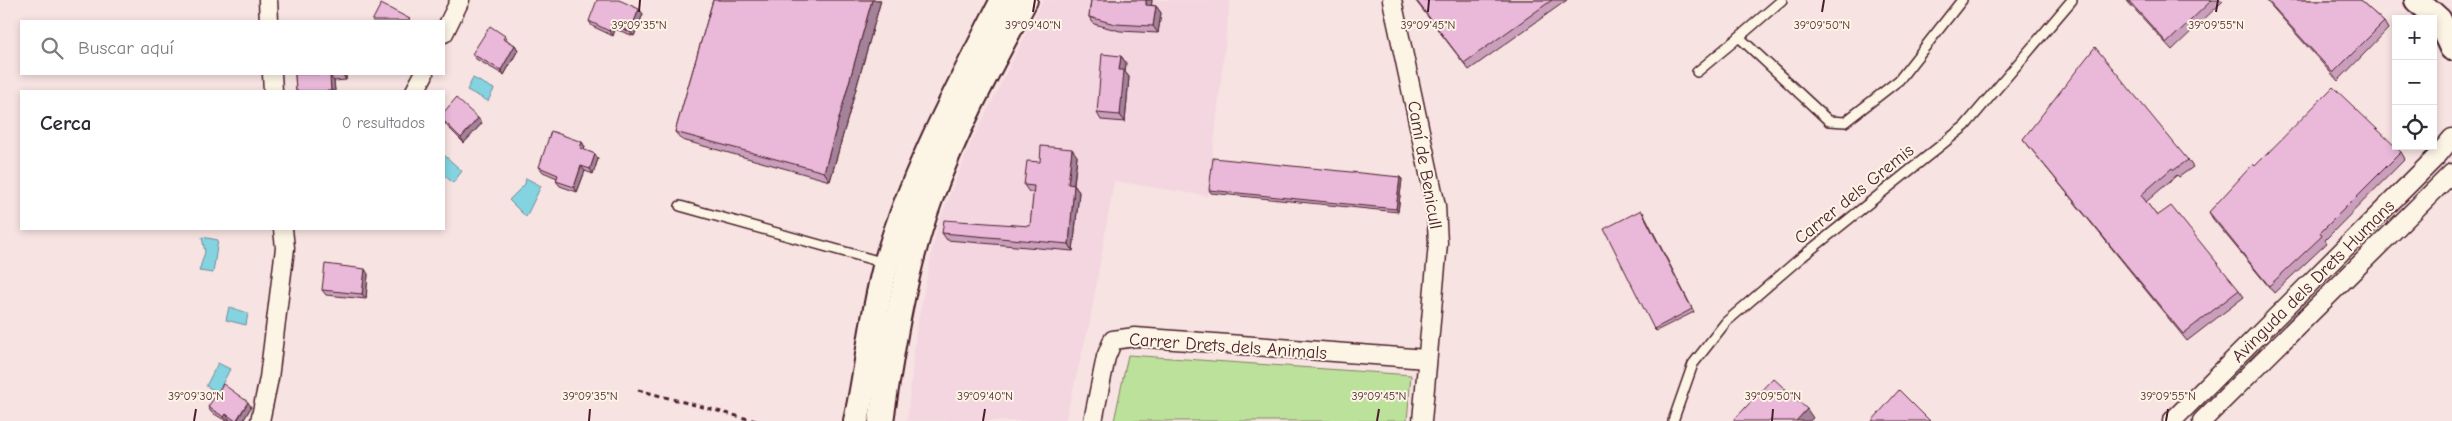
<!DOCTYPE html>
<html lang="es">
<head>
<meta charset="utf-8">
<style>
  body { margin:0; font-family:"Comic Neue",sans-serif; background:#f7f7f7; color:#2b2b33 }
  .controls { position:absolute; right:15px; top:15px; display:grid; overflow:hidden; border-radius:0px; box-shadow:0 2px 8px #0003 }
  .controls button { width:45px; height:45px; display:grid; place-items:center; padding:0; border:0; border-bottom:1px solid #e1e1e2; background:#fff; color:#2b2b33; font:25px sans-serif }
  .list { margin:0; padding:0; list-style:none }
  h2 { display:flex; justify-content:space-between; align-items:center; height:65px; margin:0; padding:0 20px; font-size:21px }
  h2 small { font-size:16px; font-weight:400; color:#7c7c81 }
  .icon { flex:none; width:28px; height:28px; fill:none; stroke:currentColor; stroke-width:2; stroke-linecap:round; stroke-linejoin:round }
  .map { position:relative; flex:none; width:2452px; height:421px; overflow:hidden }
  .search { position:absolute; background:#fff; box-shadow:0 2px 8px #0003; left:20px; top:20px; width:425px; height:55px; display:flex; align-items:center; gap:12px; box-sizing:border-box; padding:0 18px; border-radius:0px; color:#7c7c81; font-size:19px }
  .panel { position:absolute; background:#fff; box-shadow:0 2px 8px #0003; left:20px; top:90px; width:425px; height:140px; border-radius:0px }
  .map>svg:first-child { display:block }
  .built { fill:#f3d6e0 }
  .green { fill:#bce19b; stroke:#838063 }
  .water { fill:#84d3e1; stroke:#6d8b98 }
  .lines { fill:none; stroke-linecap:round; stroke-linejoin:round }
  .service-casing { stroke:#4a1f2b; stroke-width:12 }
  .minor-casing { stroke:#4a1f2b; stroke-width:21 }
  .secondary-casing { stroke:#4a1f2b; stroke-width:28 }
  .path { stroke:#4a1f2b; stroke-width:3; stroke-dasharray:5 4; stroke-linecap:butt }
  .service { stroke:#fcf5e5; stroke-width:9 }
  .minor { stroke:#fcf5e5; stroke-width:18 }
  .secondary { stroke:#fcf5e5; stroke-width:24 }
  .wall { fill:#c99fbb; stroke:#4a1f2b }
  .shaded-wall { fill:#a48299; stroke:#4a1f2b }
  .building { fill:#eab9da; stroke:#4a1f2b }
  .ticks { fill:none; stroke:#4a1f2b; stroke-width:2 }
  .labels { text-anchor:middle; stroke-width:4; stroke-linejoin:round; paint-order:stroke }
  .street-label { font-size:18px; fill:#4a1f2b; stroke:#fcf5e5 }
  .ticks-label { font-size:12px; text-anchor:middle; fill:#4a1f2b; stroke:#fcf5e5; stroke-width:4; stroke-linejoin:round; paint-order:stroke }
</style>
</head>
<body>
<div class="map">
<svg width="2452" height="421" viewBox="0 0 2452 421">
  <rect width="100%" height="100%" fill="#f7e3e2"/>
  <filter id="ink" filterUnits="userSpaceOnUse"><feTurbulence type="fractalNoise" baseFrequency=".02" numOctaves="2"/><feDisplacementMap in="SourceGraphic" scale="10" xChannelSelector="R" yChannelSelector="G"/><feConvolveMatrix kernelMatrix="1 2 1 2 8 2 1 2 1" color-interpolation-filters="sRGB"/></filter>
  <g filter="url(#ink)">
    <polygon class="built" points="1043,0 1230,0 1208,196 1114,181 1090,321 1065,421 907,421 916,332 937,227 970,145"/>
    <polygon class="green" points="1128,355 1411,375 1407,421 1114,421"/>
    <g class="water">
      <polygon points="473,78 494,89 488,101 467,90"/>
      <polygon points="444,155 462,171 453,183 444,175"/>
      <polygon points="526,178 541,186 526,217 509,200 525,184"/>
      <polygon points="202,237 218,240 213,273 199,271 205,252"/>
      <polygon points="229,307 248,313 246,325 226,320"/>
      <polygon points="218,363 230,369 218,392 206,386"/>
    </g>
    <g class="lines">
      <defs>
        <g id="service">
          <polyline points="1782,0 1739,37 1829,121 1845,122 1899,80 1962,0"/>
          <polyline points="1697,72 1739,37"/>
          <polyline points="680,206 885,263"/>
          <polyline points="1673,421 1693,364 1726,322 1798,260 1965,126 2072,0"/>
        </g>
        <g id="minor">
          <polyline points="268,0 269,21"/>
          <polyline points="1392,0 1436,206 1438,243 1422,421"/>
          <polyline points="444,33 460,0"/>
          <polyline points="272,74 273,91"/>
          <polyline points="415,91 424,74"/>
          <polyline points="260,421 269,378 285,248 283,229"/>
          <polyline points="1093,421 1106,357 1113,340 1135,337 1426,359"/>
          <polyline points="2172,421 2437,156 2452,138"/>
          <polyline points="2202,421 2452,173"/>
        </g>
        <g id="secondary">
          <polyline points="2417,0 2439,20 2452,48"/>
          <path d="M 856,421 C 868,368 872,312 887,260 C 914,168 960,85 1003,0"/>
          <path d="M 881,421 C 892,347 904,270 930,199 C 955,130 991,64 1025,0"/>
        </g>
      </defs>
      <use href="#service" class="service-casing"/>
      <use href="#minor" class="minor-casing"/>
      <use href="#secondary" class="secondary-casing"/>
      <polyline class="path" points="638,390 756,421"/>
      <use href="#service" class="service"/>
      <use href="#minor" class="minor"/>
      <use href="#secondary" class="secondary"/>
    </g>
    <g class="wall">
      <polygon points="713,0 881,0 830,181 682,140 675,132"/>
      <polygon points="1091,0 1152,0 1151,5 1156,6 1161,13 1158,33 1120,31 1094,24 1089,17"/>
      <polygon points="1415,0 1567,0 1469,70"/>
      <polygon points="2126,0 2222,0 2223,1 2172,50"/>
      <polygon points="2266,0 2360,0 2384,22 2388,29 2338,81"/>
      <polygon points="639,9 643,14 634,36 615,29 613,36 592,26 589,21"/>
      <polygon points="505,36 508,41 515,45 518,50 504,75 476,59 472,54"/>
      <polygon points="1121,56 1126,63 1125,72 1129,77 1125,122 1101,120 1097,113"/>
      <polygon points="295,74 346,74 346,80 334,81 335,91 296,91"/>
      <polygon points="444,112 482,123 464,143 444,123"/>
      <polygon points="2023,139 2188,160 2193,167 2179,177 2177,175 2146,202 2157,216 2239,290 2244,297 2187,341"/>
      <polygon points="582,142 585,147 584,150 595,154 598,159 593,174 585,171 577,192 560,186 556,181 557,178 543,172 539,167"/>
      <polygon points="2401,152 2405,159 2325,240 2327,243 2274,293 2213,219 2209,212 2255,166"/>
      <polygon points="1077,156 1074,185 1079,192 1073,251 947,240 942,233 1030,226 1034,192 1029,192 1024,185 1040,162"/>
      <polygon points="1400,177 1402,179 1398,212 1211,193 1209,190"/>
      <polygon points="1643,212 1694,312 1656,331 1654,329"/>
      <polygon points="368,274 366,299 326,295 322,290"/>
      <polygon points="208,407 251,407 243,421 232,421 229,419 228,421 226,421 211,412"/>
    </g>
    <g class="shaded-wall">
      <polygon points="872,0 881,0 830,181 824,172"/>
      <polygon points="1146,0 1152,0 1151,12 1146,5"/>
      <polygon points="1156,6 1161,13 1158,33 1153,26"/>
      <polygon points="639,9 643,14 634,36 630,32"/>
      <polygon points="612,24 615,29 613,36 609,31"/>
      <polygon points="515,45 518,50 504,75 501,70"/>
      <polygon points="1121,56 1126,63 1125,72 1129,77 1125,122 1120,115 1119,70"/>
      <polygon points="342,74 346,74 346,80 343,75"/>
      <polygon points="330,76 334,81 335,91 331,91"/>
      <polygon points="478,118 482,123 464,143 461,138"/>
      <polygon points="582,142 585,147 583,153 580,148"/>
      <polygon points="1072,149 1077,156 1073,191 1068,184"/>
      <polygon points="595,154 598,159 593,174 590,169"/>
      <polygon points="581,166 585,171 577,192 574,187"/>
      <polygon points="1400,177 1402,179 1398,212 1396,209"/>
      <polygon points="1074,185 1079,192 1073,251 1069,244"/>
      <polygon points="365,269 368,274 366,299 362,294"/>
      <polygon points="248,402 251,407 243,421 237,421"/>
      <polygon points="1807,409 1813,418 1810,421 1796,421"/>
      <polygon points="226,414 229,419 228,421 227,421 224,417"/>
    </g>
    <g class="building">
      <polygon points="597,0 619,0 639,9 630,32 612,24 609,31 589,21"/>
      <polygon points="713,0 872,0 824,172 675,132"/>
      <polygon points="1091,0 1146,0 1146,5 1156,6 1153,26 1115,24 1089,17"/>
      <polygon points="1416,0 1552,0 1464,63"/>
      <polygon points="2128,0 2212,0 2167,43"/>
      <polygon points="2267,0 2360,0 2384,22 2333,73"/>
      <polygon points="381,4 410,19 408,21 372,21"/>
      <polygon points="490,26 505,36 503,39 515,45 501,70 472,54"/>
      <polygon points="2095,47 2188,160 2174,170 2172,168 2141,195 2157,216 2171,206 2239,290 2183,334 2023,139"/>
      <polygon points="1102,54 1121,56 1119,70 1124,70 1120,115 1097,113"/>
      <polygon points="295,74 342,74 343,75 330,76 331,91 296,91"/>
      <polygon points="2333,87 2401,152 2320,233 2322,236 2269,286 2209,212 2253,164 2255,166"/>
      <polygon points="456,98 478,118 461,138 444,121 444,112"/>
      <polygon points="551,131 582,142 580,148 595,154 590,169 581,166 574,187 556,181 558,175 539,167"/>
      <polygon points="1041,146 1072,149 1068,184 1074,185 1069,244 942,233 944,220 1030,226 1034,186 1024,185 1027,161 1040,162"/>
      <polygon points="1213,158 1400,177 1396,209 1209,190"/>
      <polygon points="1641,210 1692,309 1654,329 1604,229"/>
      <polygon points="325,264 365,269 362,294 322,290"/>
      <polygon points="1773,378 1807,409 1796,421 1733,421"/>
      <polygon points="223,384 248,402 236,421 226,414 224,417 208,407"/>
      <polygon points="1899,390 1930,421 1872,421"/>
    </g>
  </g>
  <path class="ticks" d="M 639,12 L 640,0M 1033,12 L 1035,0M 1428,12 L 1429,0M 1822,12 L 1824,0M 2216,12 L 2218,0M 194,421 L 196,409M 589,421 L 590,409M 983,421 L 985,409M 1377,421 L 1379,409M 1772,421 L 1773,409M 2166,421 L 2168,409"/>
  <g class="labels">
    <g class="street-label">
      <text transform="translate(1425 165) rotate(80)" y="6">Camí de Benicull</text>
      <text transform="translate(1854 194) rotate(-39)" y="6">Carrer dels Gremis</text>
      <text transform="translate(2313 281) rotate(-45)" y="6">Avinguda dels Drets Humans</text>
      <text transform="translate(1228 346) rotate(4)" y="6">Carrer Drets dels Animals</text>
    </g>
  </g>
  <g class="ticks-label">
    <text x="639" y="29">39°09'35"N</text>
    <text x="1033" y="29">39°09'40"N</text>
    <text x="1428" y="29">39°09'45"N</text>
    <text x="1822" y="29">39°09'50"N</text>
    <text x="2216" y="29">39°09'55"N</text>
    <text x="196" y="400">39°09'30"N</text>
    <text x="590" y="400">39°09'35"N</text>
    <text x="985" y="400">39°09'40"N</text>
    <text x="1379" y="400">39°09'45"N</text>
    <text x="1773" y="400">39°09'50"N</text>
    <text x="2168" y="400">39°09'55"N</text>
  </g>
</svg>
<div class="controls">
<button>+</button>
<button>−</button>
<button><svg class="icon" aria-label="locate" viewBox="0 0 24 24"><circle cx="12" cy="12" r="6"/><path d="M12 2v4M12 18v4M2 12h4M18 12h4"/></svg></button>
</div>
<div class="search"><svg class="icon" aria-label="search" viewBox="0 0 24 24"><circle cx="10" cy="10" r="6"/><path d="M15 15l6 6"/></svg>Buscar aquí</div>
<section class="panel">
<h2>Cerca<small>0 resultados</small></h2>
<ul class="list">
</ul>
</section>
</div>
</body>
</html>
